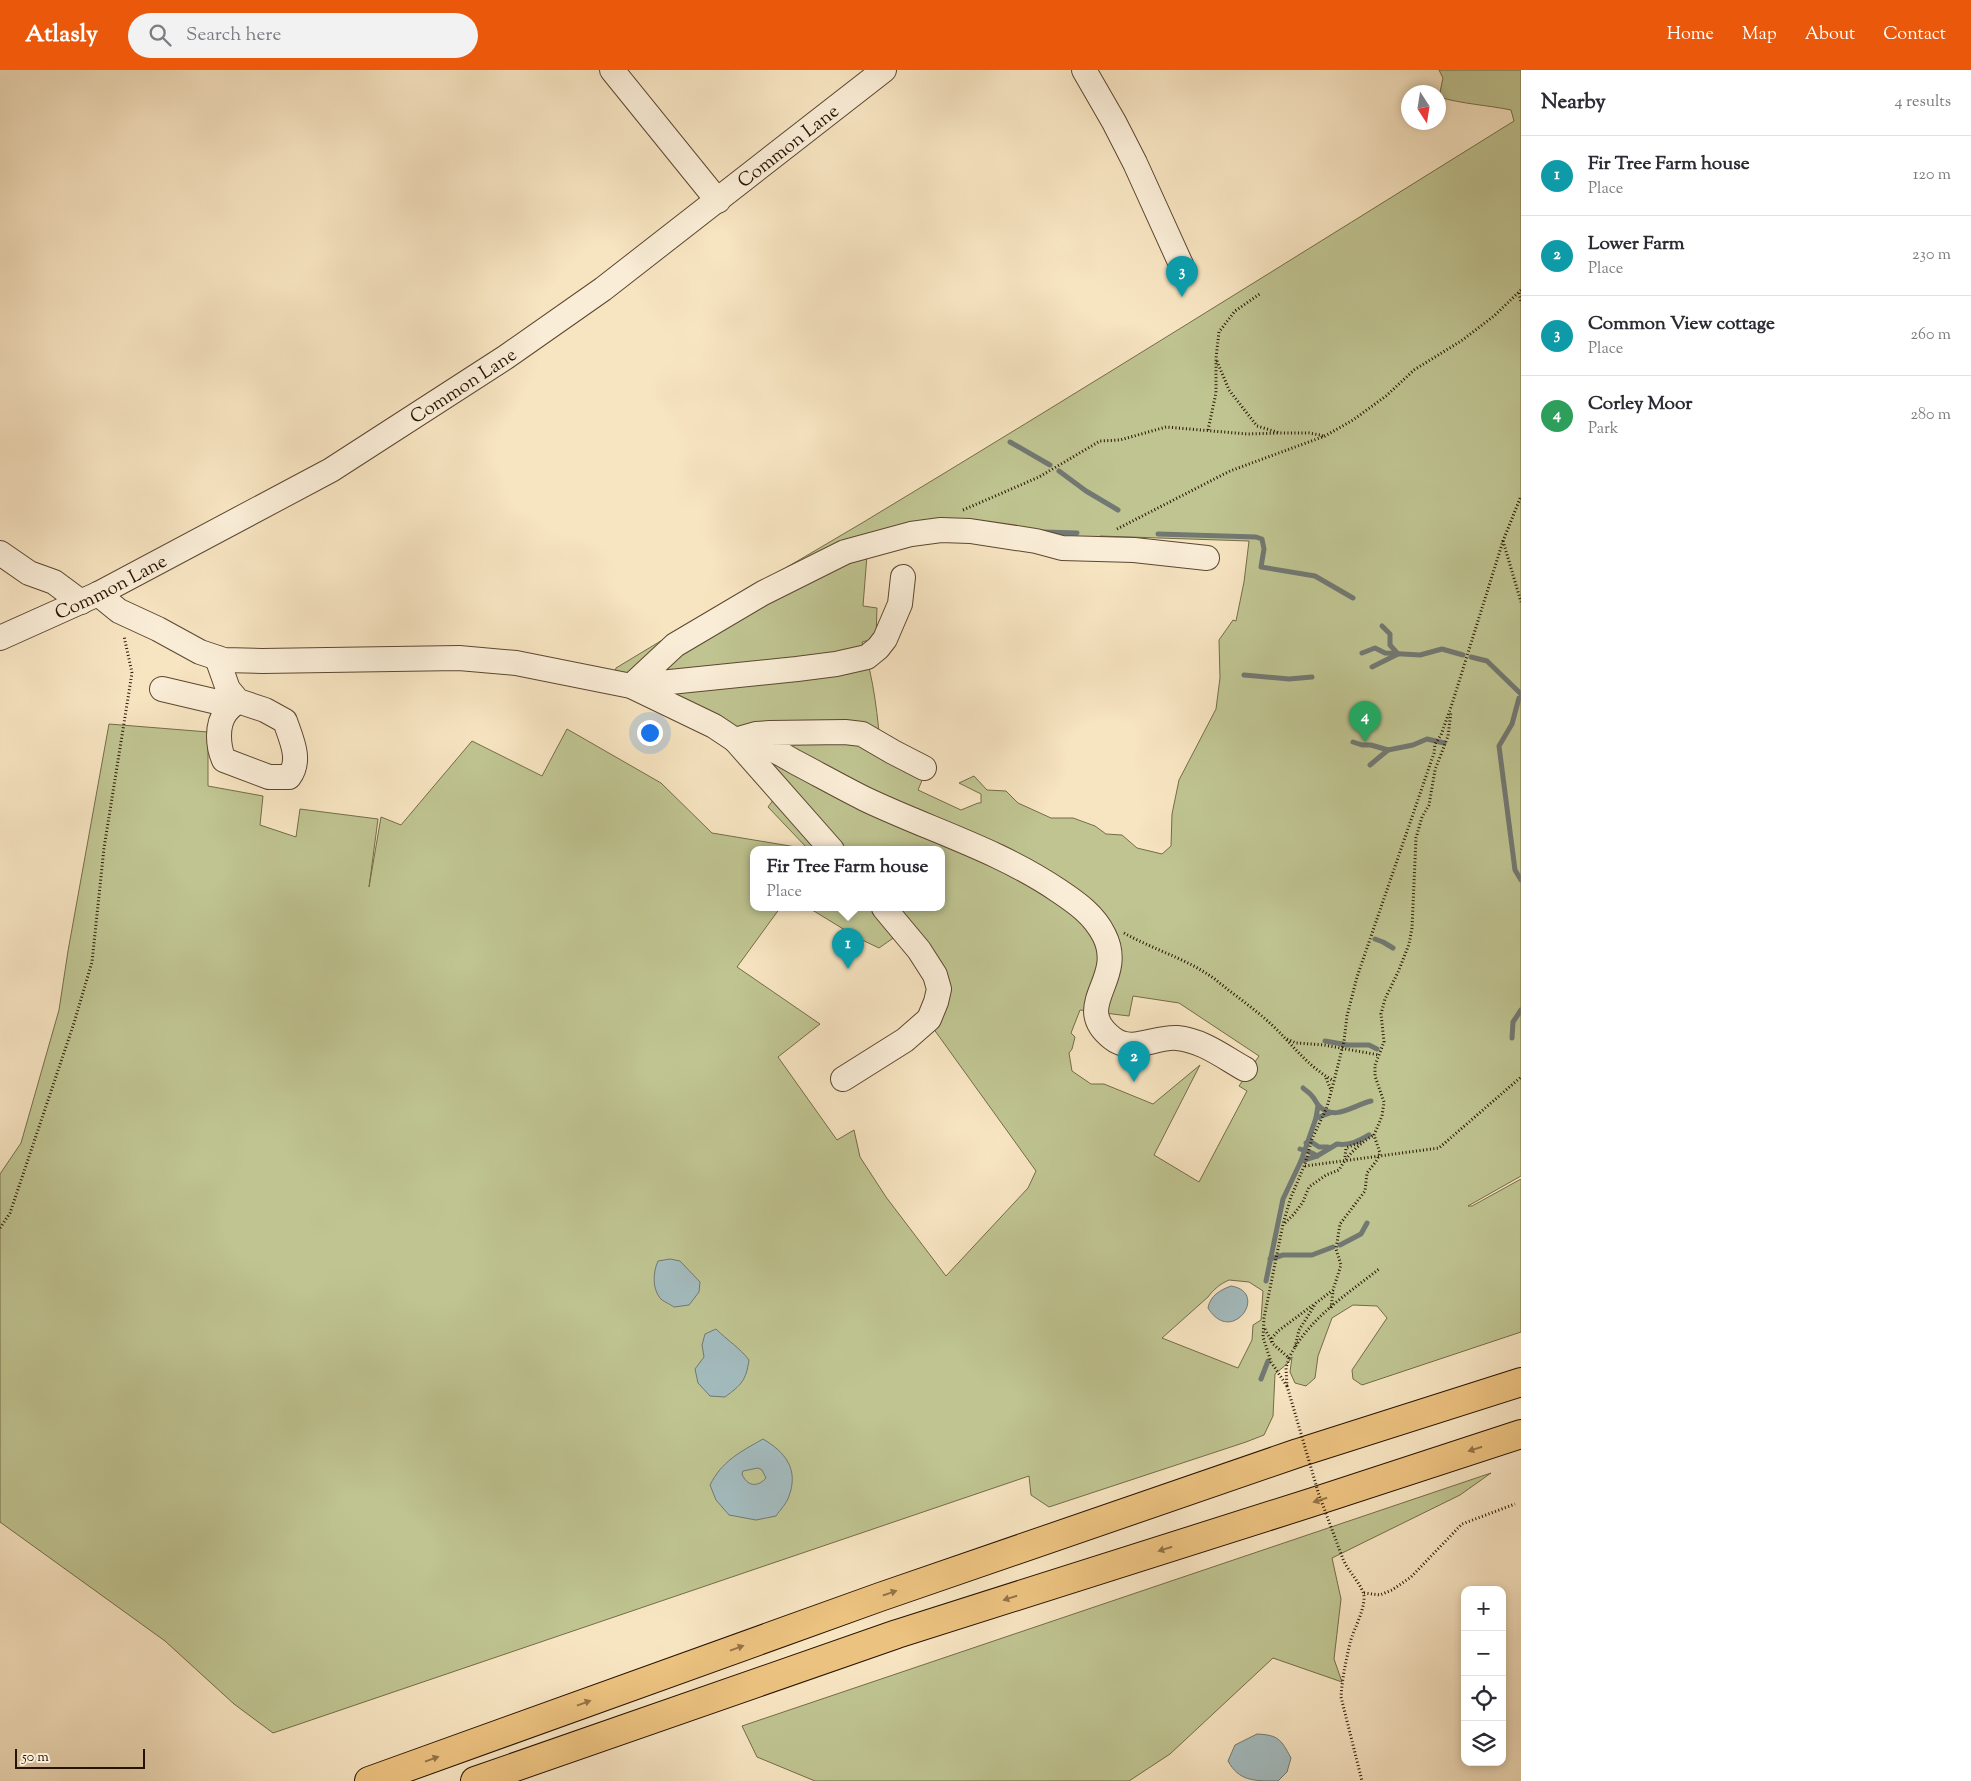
<!DOCTYPE html>
<html lang="en">
<head>
<meta charset="utf-8">
<style>
  body { margin:0; font-family:"Sorts Mill Goudy",serif; background:#f2f2f3; color:#2b2b33 }
  .controls { position:absolute; right:15px; bottom:15px; display:grid; overflow:hidden; border-radius:10px; box-shadow:0 2px 8px #0003 }
  .controls button { width:45px; height:45px; display:grid; place-items:center; padding:0; border:0; border-bottom:1px solid #e1e1e2; background:#fff; color:#2b2b33; font:25px sans-serif }
  .compass { position:absolute; left:1401px; top:15px; width:45px; height:45px; border-radius:50%; background:#fff; box-shadow:0 2px 8px #0003; rotate:168deg }
  .scale { position:absolute; left:15px; bottom:12px; width:130px; box-sizing:border-box; padding-left:5px; border:2px solid #281300; border-top:0; font-size:14px; line-height:18px; white-space:nowrap; color:#281300; -webkit-text-stroke:4px #faedd7; paint-order:stroke }
  .you { position:absolute; left:649px; top:662px; width:18px; height:18px; margin:-12px; border:4px solid #fff; border-radius:50%; background:#1a73e8; box-shadow:0 0 0 8px #1a73e833 }
  .badge { display:grid; place-items:center; width:32px; height:32px; border-radius:50%; background:#ea580c; color:#fff; font-size:16px; font-weight:700 }
  .pin { position:absolute; translate:-50% -41px; filter:drop-shadow(0 1px 2px #0008) }
  .pin::after { content:''; position:absolute; top:26px; width:18px; height:15px; background:inherit; clip-path:polygon(0 0,100% 0,50% 100%) }
  .popup { position:absolute; left:750px; top:776px; width:195px; height:65px; box-sizing:border-box; display:grid; place-content:center; border-radius:10px; background:#fff; filter:drop-shadow(0 1px 4px #0005); font-size:16px; white-space:nowrap; color:#7c7c81 }
  .popup b { font-size:19px; color:#2b2b33 }
  .popup::after { content:''; position:absolute; left:50%; top:100%; margin-left:-10px; border:10px solid transparent; border-top-color:#fff }
  .list { margin:0; padding:0; list-style:none }
  h2 { display:flex; justify-content:space-between; align-items:center; height:65px; margin:0; padding:0 20px; font-size:21px }
  h2 small { font-size:16px; font-weight:400; color:#7c7c81 }
  .list li { display:grid; grid-template-columns:32px 1fr auto; gap:15px; align-items:center; box-sizing:border-box; height:80px; padding:0 20px; border-top:1px solid #e1e1e2 }
  .list b { display:block; font-size:19px; white-space:nowrap }
  .list p { margin:0; font-size:16px; white-space:nowrap; color:#7c7c81 }
  .list em { font-size:16px; font-style:normal; color:#7c7c81 }
  .icon { flex:none; width:28px; height:28px; fill:none; stroke:currentColor; stroke-width:2; stroke-linecap:round; stroke-linejoin:round }
  .map { position:relative; flex:none; width:1521px; height:1711px; overflow:hidden }
  header { display:flex; align-items:center; gap:30px; box-sizing:border-box; height:70px; padding:0 25px; background:#ea580c; color:#fff }
  header strong { font-size:24px }
  nav { display:flex; gap:28px; margin-inline-start:auto; font-size:18px }
  .search { width:350px; height:45px; background:#f2f2f3; display:flex; align-items:center; gap:12px; box-sizing:border-box; padding:0 18px; border-radius:28px; color:#7c7c81; font-size:19px }
  main { display:flex }
  aside { flex:1; background:#fff }
  .map>svg:first-child { display:block }
  .green { fill:#bfc491; stroke:#746c48; fill-rule:evenodd }
  .water { fill:#a3bbbe; stroke:#727872; fill-rule:evenodd }
  .lines { fill:none; stroke-linecap:round; stroke-linejoin:round }
  .stream { stroke:#727872; stroke-width:5 }
  .minor-casing { stroke:#5c4730; stroke-width:26 }
  .highway-casing { stroke:#281300; stroke-width:30 }
  .path { stroke:#281300; stroke-width:3; stroke-dasharray:1 2.5; stroke-linecap:butt }
  .minor { stroke:#faedd7; stroke-width:24 }
  .highway { stroke:#ecc280; stroke-width:28 }
  .path-bridge { stroke:#281300; stroke-width:3; stroke-dasharray:1 2.5; stroke-linecap:butt }
  .oneway { fill:#947346 }
  .labels { text-anchor:middle; stroke-width:5; stroke-linejoin:round; paint-order:stroke }
  .street-label { font-size:19px; fill:#281300; stroke:#faedd7 }
</style>
</head>
<body>
<header>
<strong>Atlasly</strong>
<div class="search"><svg class="icon" aria-label="search" viewBox="0 0 24 24"><circle cx="10" cy="10" r="6"/><path d="M15 15l6 6"/></svg>Search here</div>
<nav><a>Home</a><a>Map</a><a>About</a><a>Contact</a></nav>
</header>
<main>
<div class="map">
<svg width="1521" height="1711" viewBox="0 0 1521 1711">
  <rect width="100%" height="100%" fill="#f7e4c1"/>
  <filter id="stains"><feTurbulence type="fractalNoise" baseFrequency=".004" numOctaves="4"/><feColorMatrix values="0 0 0 0 .2 0 0 0 0 .09 0 0 0 0 .02 0 0 0 .5 -.17"/></filter>
  <radialGradient id="worn" r=".72"><stop offset=".6" stop-color="#630" stop-opacity="0"/><stop offset="1" stop-color="#630" stop-opacity=".3"/></radialGradient>
  <g class="green">
    <path d="M 1439,0 L 1521,0 L 1521,1106 L 1468,1136 L 1472,1136 L 1521,1109 L 1521,1262 L 1362,1315 L 1353,1309 L 1352,1300 L 1387,1248 L 1377,1236 L 1353,1235 L 1332,1248 L 1318,1286 L 1315,1308 L 1306,1316 L 1295,1313 L 1290,1302 L 1292,1287 L 1288,1293 L 1275,1304 L 1273,1346 L 1264,1365 L 1246,1372 L 1049,1437 L 1031,1425 L 1029,1406 L 273,1663 L 234,1634 L 165,1571 L 0,1452 L 0,1104 L 21,1073 L 59,940 L 68,881 L 109,654 L 208,662 L 208,716 L 263,726 L 260,755 L 296,767 L 300,739 L 378,749 L 369,817 L 381,747 L 401,755 L 472,671 L 542,706 L 567,659 L 661,713 L 712,763 L 808,779 L 768,737 L 777,725 L 743,681 L 612,612 L 616,598 C 697,548 780,502 862,453 C 1081,321 1297,186 1514,51 L 1511,40 C 1487,35 1462,34 1439,27 L 1443,8 ZM 1100,466 L 1249,471 L 1244,512 L 1236,551 L 1233,550 L 1219,570 L 1220,608 L 1216,639 L 1179,710 L 1172,744 L 1171,776 L 1162,784 L 1137,778 L 1122,765 L 1106,764 L 1095,756 L 1073,748 L 1051,748 L 1018,733 L 1006,721 L 987,720 L 974,706 L 959,713 L 981,724 L 981,733 L 978,733 L 961,740 L 918,720 L 923,708 L 881,686 C 878,647 874,609 862,572 L 876,568 L 877,538 L 863,536 L 867,485 L 926,470 L 1023,475 L 1097,485 ZM 754,780 L 942,780 L 942,838 L 809,838 L 858,868 L 879,878 L 899,864 L 945,939 L 933,958 L 1036,1101 L 1028,1118 L 946,1206 L 886,1127 L 860,1087 L 854,1060 L 837,1070 L 778,987 L 820,954 L 737,897 L 780,838 L 754,838 ZM 1133,926 L 1179,933 L 1259,986 L 1239,1016 L 1247,1021 L 1199,1112 L 1154,1085 L 1200,995 L 1153,1034 L 1104,1014 L 1091,1014 L 1072,1001 L 1069,983 L 1072,979 L 1075,967 L 1071,963 L 1080,940 L 1129,946 ZM 1229,1210 L 1249,1212 L 1263,1221 L 1261,1250 L 1253,1255 L 1252,1270 L 1238,1298 L 1162,1268 L 1208,1227 C 1214,1219 1220,1214 1229,1210 Z"/>
    <polygon points="1491,1403 1460,1425 1332,1488 1341,1529 1334,1589 1342,1612 1273,1588 1170,1684 1129,1711 815,1711 757,1687 742,1656"/>
  </g>
  <g class="water">
    <path d="M 670,1189 L 680,1191 L 700,1212 L 699,1222 L 689,1235 L 674,1237 C 670,1234 662,1231 660,1228 C 652,1218 653,1202 658,1191 Z"/>
    <path d="M 1231,1216 C 1270,1222 1232,1277 1208,1238 C 1210,1226 1220,1220 1231,1216 Z"/>
    <path d="M 716,1259 C 727,1270 740,1278 749,1290 C 746,1311 741,1315 725,1327 L 710,1326 L 698,1313 L 695,1299 L 704,1287 L 702,1275 L 705,1264 Z"/>
    <path d="M 763,1369 C 785,1382 799,1399 789,1426 C 787,1433 780,1440 776,1446 L 756,1450 L 729,1445 L 716,1430 L 710,1415 C 722,1391 740,1382 763,1369 ZM 758,1398 L 762,1400 L 766,1408 C 757,1418 747,1416 742,1404 L 743,1401 Z"/>
    <path d="M 1257,1664 C 1278,1665 1281,1669 1291,1688 L 1287,1702 L 1278,1711 C 1253,1711 1239,1711 1228,1691 L 1235,1675 Z"/>
  </g>
  <g class="lines">
    <g class="stream">
      <polyline points="1010,372 1050,395"/>
      <polyline points="1059,401 1086,421 1118,440"/>
      <polyline points="1044,462 1077,463"/>
      <polyline points="1158,464 1256,467 1262,469 1264,479 1261,497 1315,506 1353,528"/>
      <polyline points="1362,583 1375,578 1385,583 1420,585 1442,579 1463,585"/>
      <polyline points="1471,587 1487,591 1521,624"/>
      <polyline points="1372,597 1398,584 1390,575 1390,564 1382,556"/>
      <polyline points="1244,605 1289,609 1312,607"/>
      <polyline points="1519,628 1512,654 1499,676 1515,800 1521,810"/>
      <polyline points="1353,672 1362,675 1371,675 1388,680"/>
      <polyline points="1370,695 1388,680 1413,675 1427,669 1444,673"/>
      <polyline points="1375,869 1383,872 1393,878"/>
      <polyline points="1512,968 1513,952 1521,940"/>
      <polyline points="1325,971 1348,975 1369,975 1377,979"/>
      <path d="M 1303,1018 C 1306,1021 1310,1023 1312,1026 C 1315,1029 1316,1033 1319,1036 C 1335,1052 1353,1035 1371,1031"/>
      <polyline points="1316,1048 1330,1043"/>
      <polyline points="1306,1073 1310,1071 1319,1077 1328,1077"/>
      <polyline points="1300,1079 1312,1083 1317,1086"/>
      <path d="M 1301,1091 L 1317,1086 L 1337,1074 C 1349,1076 1359,1071 1369,1065"/>
      <polyline points="1340,1175 1361,1164 1367,1153"/>
      <polyline points="1270,1189 1283,1185 1312,1185 1333,1177"/>
      <polyline points="1266,1211 1283,1129 1301,1091 1316,1048 1318,1036"/>
      <polyline points="1261,1309 1268,1291"/>
    </g>
    <defs>
      <g id="minor">
        <polyline points="612,0 718,131"/>
        <polyline points="1084,0 1114,52 1135,93 1184,201"/>
        <polyline points="0,483 29,503 54,512 81,532"/>
        <polyline points="903,507 900,534 885,569 878,578 867,587 836,594 797,599 631,616 675,575 763,523 845,482 911,464 941,460 970,461 1036,471 1062,478 1134,480 1207,488"/>
        <polyline points="98,524 119,541 158,559 200,582 224,590 262,591 459,588 516,593 631,616 714,656 735,670 832,780"/>
        <path id="s1" d="M 0,568 L 98,524 L 331,400 L 506,287 L 603,219 L 884,0"/>
        <path d="M 217,588 L 228,619 L 238,631 L 265,640 L 285,651 C 291,669 302,690 289,707 L 269,707 L 224,690 C 218,677 216,655 226,642 C 229,638 234,634 238,631"/>
        <polyline points="162,619 213,631 238,631"/>
        <path d="M 924,698 L 893,682 L 862,664 L 845,662 L 770,663 L 756,664 L 735,670 C 746,672 758,674 768,678 C 777,681 786,687 795,692 C 818,704 841,717 865,729 C 930,760 999,780 1059,821 C 1077,833 1094,845 1104,865 C 1127,910 1070,935 1112,968 C 1131,984 1156,966 1177,968 C 1202,970 1225,988 1245,999"/>
        <polyline points="843,1009 905,970 929,949 936,932 939,919 935,905 919,880 884,838"/>
      </g>
      <g id="highway">
        <polyline points="369,1711 880,1527 1298,1383 1521,1312"/>
        <polyline points="475,1711 897,1564 1313,1432 1521,1364"/>
      </g>
    </defs>
    <use href="#minor" class="minor-casing"/>
    <use href="#highway" class="highway-casing"/>
    <g class="path">
      <polyline points="1519,223 1521,232"/>
      <polyline points="1217,291 1229,320 1257,356 1280,363 1309,363 1325,366"/>
      <polyline points="1208,360 1216,323 1216,288 1219,262 1235,241 1261,223"/>
      <polyline points="963,440 1039,407 1100,371 1120,370 1166,357 1247,364 1280,363"/>
      <polyline points="1117,459 1230,401 1325,366 1353,350 1386,326 1414,300 1461,271 1494,246 1521,220"/>
      <polyline points="1503,471 1521,532"/>
      <path d="M 1124,863 C 1154,880 1188,889 1216,910 C 1234,925 1255,939 1272,955 C 1294,976 1307,996 1334,1011"/>
      <polyline points="1287,969 1296,973 1324,975 1379,985"/>
      <polyline points="1326,1008 1331,1020"/>
      <polyline points="1345,1087 1346,1078 1361,1072"/>
      <polyline points="1305,1096 1439,1078 1521,1007"/>
      <path d="M 1285,1153 L 1294,1144 L 1303,1132 L 1309,1117 L 1326,1105 L 1339,1100 C 1348,1084 1359,1074 1374,1065"/>
      <polyline points="0,1158 10,1143 74,953 92,892 104,778 132,603 124,566"/>
      <polyline points="1331,1238 1333,1221"/>
      <polyline points="1265,1259 1273,1274 1289,1288 1286,1298 1287,1316"/>
      <polyline points="1272,1272 1272,1268 1278,1261 1313,1235"/>
      <polyline points="1295,1277 1299,1260 1316,1233 1333,1220 1341,1195 1336,1179 1340,1154 1365,1121 1367,1103 1377,1090 1380,1083 1374,1065 1382,1046 1384,1032 1375,1006 1375,995 1384,972 1381,944 1385,929 1399,900 1409,874 1412,858 1416,768 1422,747 1429,735 1435,700 1448,666 1451,642"/>
      <path d="M 1289,1288 C 1308,1249 1346,1225 1379,1199"/>
      <polyline points="1287,1316 1271,1292 1263,1267 1264,1248 1283,1154 1291,1127 1305,1094 1312,1069 1327,1037 1334,1011 1344,971 1347,946 1357,907 1434,683 1435,674 1441,665 1452,634 1503,471 1521,426"/>
      <path d="M 1343,1489 C 1348,1501 1358,1510 1363,1522 C 1368,1535 1353,1560 1350,1573 C 1346,1591 1342,1609 1341,1627 L 1362,1711"/>
      <polyline points="1364,1523 1380,1525 1392,1520 1411,1507 1462,1454 1515,1434"/>
    </g>
    <use href="#minor" class="minor"/>
    <use href="#highway" class="highway"/>
    <polyline class="path-bridge" points="1287,1316 1319,1425 1343,1489"/>
  </g>
  <defs><path id="oneway-solid" d="M-6-.8H1V-3.2L6.5 0L1 3.2V.8H-6Z" transform="scale(1.25)"/></defs>
  <g class="oneway">
    <use href="#oneway-solid" transform="translate(1475 1379) rotate(162)"/>
    <use href="#oneway-solid" transform="translate(1320 1430) rotate(162)"/>
    <use href="#oneway-solid" transform="translate(1165 1479) rotate(162)"/>
    <use href="#oneway-solid" transform="translate(890 1523) rotate(-19)"/>
    <use href="#oneway-solid" transform="translate(1010 1528) rotate(162)"/>
    <use href="#oneway-solid" transform="translate(737 1578) rotate(-20)"/>
    <use href="#oneway-solid" transform="translate(584 1633) rotate(-20)"/>
    <use href="#oneway-solid" transform="translate(432 1689) rotate(-20)"/>
  </g>
  <g class="labels">
    <g class="street-label">
      <text dy="7" stroke="none"><textPath href="#s1" startOffset="932">Common Lane</textPath></text>
      <text dy="7" stroke="none"><textPath href="#s1" startOffset="528">Common Lane</textPath></text>
      <text dy="7" stroke="none"><textPath href="#s1" startOffset="122">Common Lane</textPath></text>
    </g>
  </g>
  <rect width="100%" height="100%" filter="url(#stains)"/>
  <rect width="100%" height="100%" fill="url(#worn)"/>
</svg>
<div class="controls">
<button>+</button>
<button>−</button>
<button><svg class="icon" aria-label="locate" viewBox="0 0 24 24"><circle cx="12" cy="12" r="6"/><path d="M12 2v4M12 18v4M2 12h4M18 12h4"/></svg></button>
<button><svg class="icon" aria-label="layers" viewBox="0 0 24 24"><path d="M12 4l9 5-9 5-9-5zM3 14l9 5 9-5"/></svg></button>
</div>
<svg class="compass" viewBox="-18 -18 36 36"><path d="M0-13l5 13h-10z" fill="#e53935"/><path d="M0 13l5-13h-10z" fill="#7c7c81"/></svg>
<div class="scale">50 m</div>
<div class="you"></div>
<div class="pin badge" style="left:848px;top:899px;background:#0f9aa8">1</div>
<div class="popup"><b>Fir Tree Farm house</b>Place</div>
<div class="pin badge" style="left:1134px;top:1012px;background:#0f9aa8">2</div>
<div class="pin badge" style="left:1182px;top:227px;background:#0f9aa8">3</div>
<div class="pin badge" style="left:1365px;top:672px;background:#2e9e5b">4</div>
</div>
<aside>
<h2>Nearby<small>4 results</small></h2>
<ul class="list">
<li><span class="badge" style="background:#0f9aa8">1</span><div><b>Fir Tree Farm house</b><p>Place</p></div><em>120 m</em></li>
<li><span class="badge" style="background:#0f9aa8">2</span><div><b>Lower Farm</b><p>Place</p></div><em>230 m</em></li>
<li><span class="badge" style="background:#0f9aa8">3</span><div><b>Common View cottage</b><p>Place</p></div><em>260 m</em></li>
<li><span class="badge" style="background:#2e9e5b">4</span><div><b>Corley Moor</b><p>Park</p></div><em>280 m</em></li>
</ul>
</aside>
</main>
</body>
</html>
